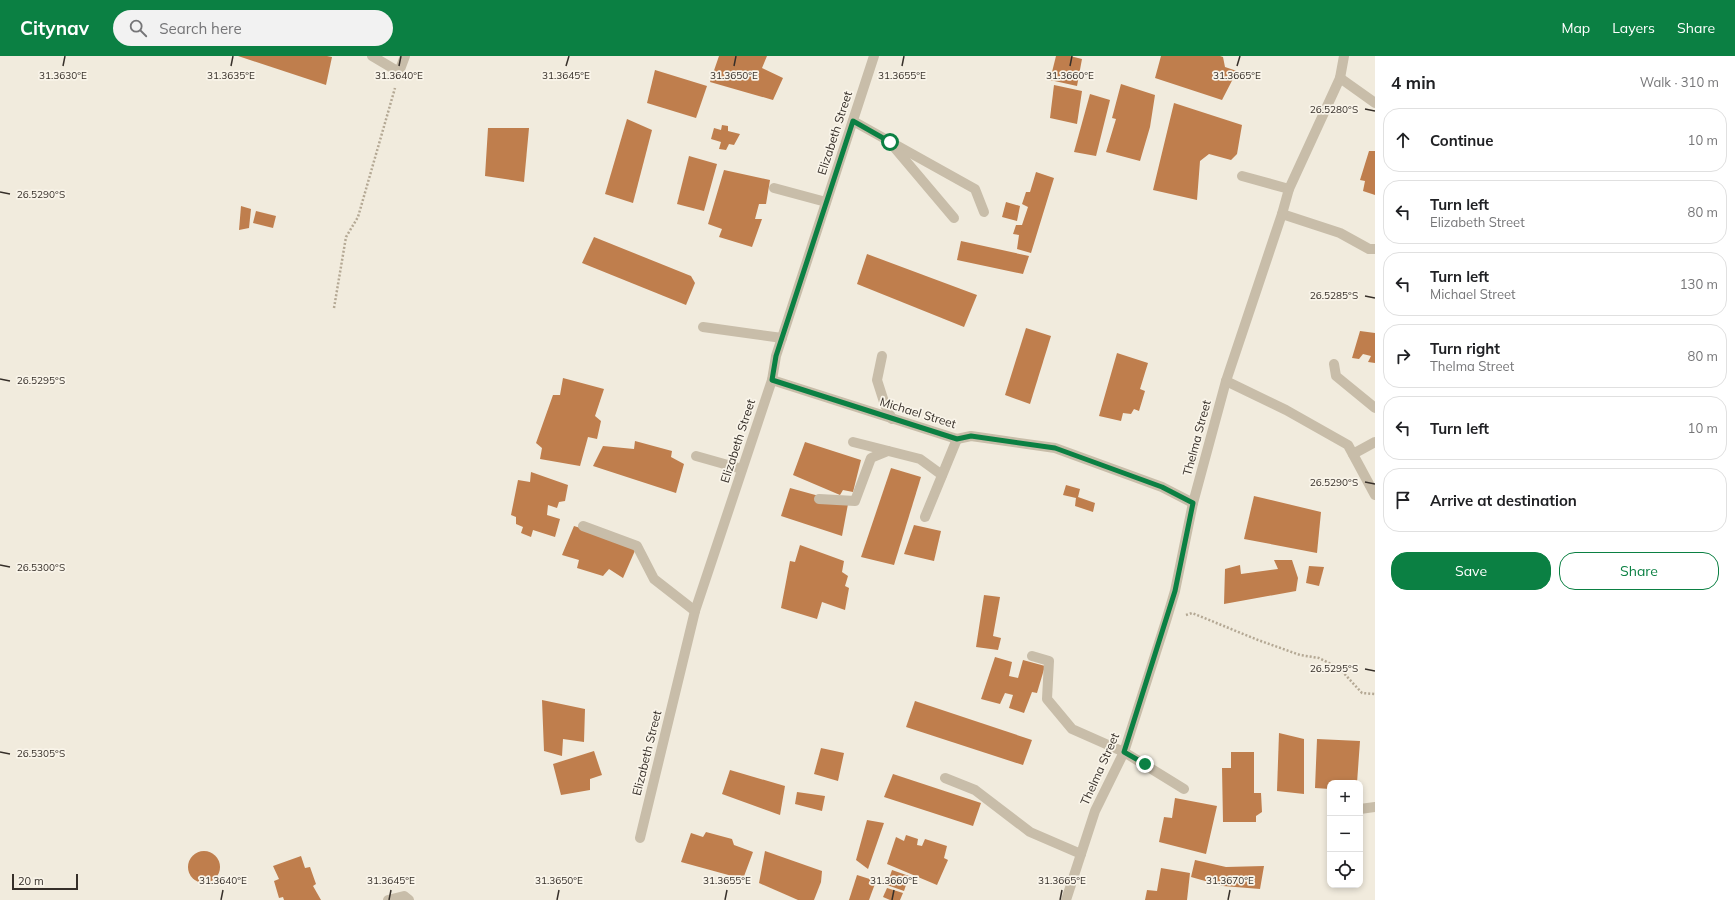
<!DOCTYPE html>
<html lang="en">
<head>
<meta charset="utf-8">
<style>
  body { margin:0; font-family:Mulish,sans-serif; background:#f2f2f2; color:#202124 }
  .controls { position:absolute; right:12px; bottom:12px; display:grid; overflow:hidden; border-radius:8px; box-shadow:0 2px 6px #0003 }
  .controls button { width:36px; height:36px; display:grid; place-items:center; padding:0; border:0; border-bottom:1px solid #e0e0e0; background:#fff; color:#202124; font:20px sans-serif }
  .scale { position:absolute; left:12px; bottom:10px; width:66px; box-sizing:border-box; padding-left:4px; border:2px solid #362f29; border-top:0; font-size:11px; line-height:14px; white-space:nowrap; color:#362f29; -webkit-text-stroke:3px #f9f4e9; paint-order:stroke }
  .stop { position:absolute; width:12px; height:12px; margin:-9px; border:3px solid #0b8043; border-radius:50%; background:#fff }
  .stop.end { background:#0b8043; border-color:#fff; box-shadow:0 1px 4px #0008 }
  .list { margin:0; padding:0; list-style:none }
  h2 { display:flex; justify-content:space-between; align-items:center; height:52px; margin:0; padding:0 16px; font-size:17px }
  h2 small { font-size:13px; font-weight:400; color:#757577 }
  .list li { display:grid; grid-template-columns:26px 1fr auto; gap:12px; align-items:center; box-sizing:border-box; height:64px; margin:0 8px 8px; padding:0 8px; border:1px solid #e0e0e0; border-radius:16px }
  .list b { display:block; font-size:15px; white-space:nowrap }
  .list p { margin:0; font-size:13px; white-space:nowrap; color:#757577 }
  .list em { font-size:13px; font-style:normal; color:#757577 }
  .actions { display:flex; gap:8px; padding:12px 16px }
  .actions a { flex:1; padding:9px 0; border:1px solid #0b8043; border-radius:16px; text-align:center; font-size:14px; color:#0b8043 }
  .actions .main { background:#0b8043; color:#fff }
  .icon { flex:none; width:22px; height:22px; fill:none; stroke:currentColor; stroke-width:2; stroke-linecap:round; stroke-linejoin:round }
  .map { position:relative; flex:none; width:1375px; height:844px; overflow:hidden }
  header { display:flex; align-items:center; gap:24px; box-sizing:border-box; height:56px; padding:0 20px; background:#0b8043; color:#fff }
  header strong { font-size:19px }
  nav { display:flex; gap:22px; margin-inline-start:auto; font-size:14px }
  .search { width:280px; height:36px; background:#f2f2f2; display:flex; align-items:center; gap:10px; box-sizing:border-box; padding:0 14px; border-radius:22px; color:#757577; font-size:15px }
  main { display:flex }
  aside { flex:1; background:#fff }
  .map>svg:first-child { display:block }
  .building { fill:#bf7e4d }
  .lines { fill:none; stroke-linecap:round; stroke-linejoin:round }
  .path { stroke:#b4a894; stroke-width:2.5; stroke-dasharray:2 2; stroke-linecap:butt }
  .minor { stroke:#c8bda9; stroke-width:10 }
  .route { stroke:#0b8043; stroke-width:5 }
  .ticks { fill:none; stroke:#362f29; stroke-width:1.5 }
  .labels { text-anchor:middle; stroke-width:3.5; stroke-linejoin:round; paint-order:stroke }
  .street-label { font-size:12px; fill:#362f29; stroke:#f9f4e9 }
  .ticks-label { font-size:10px; text-anchor:middle; fill:#362f29; stroke:#f9f4e9; stroke-width:3.5; stroke-linejoin:round; paint-order:stroke }
</style>
</head>
<body>
<header>
<strong>Citynav</strong>
<div class="search"><svg class="icon" aria-label="search" viewBox="0 0 24 24"><circle cx="10" cy="10" r="6"/><path d="M15 15l6 6"/></svg>Search here</div>
<nav><a>Map</a><a>Layers</a><a>Share</a></nav>
</header>
<main>
<div class="map">
<svg width="1375" height="844" viewBox="0 0 1375 844">
  <rect width="100%" height="100%" fill="#f1ebdd"/>
  <g class="building">
    <polygon points="238,0 327,0 332,1 326,29"/>
    <polygon points="719,0 767,0 762,12 783,22 773,44 710,26"/>
    <polygon points="1056,0 1070,0 1082,3 1077,30 1050,24"/>
    <polygon points="1161,0 1220,0 1223,1 1225,11 1237,15 1222,44 1155,22"/>
    <polygon points="655,14 707,30 696,62 647,47"/>
    <polygon points="1121,28 1155,39 1150,71 1140,105 1106,96 1116,63 1112,62"/>
    <polygon points="1054,29 1082,35 1077,68 1050,62"/>
    <polygon points="1090,38 1110,44 1096,100 1074,96"/>
    <polygon points="1174,47 1242,69 1237,98 1231,104 1209,98 1200,105 1197,144 1153,134"/>
    <polygon points="627,63 652,74 633,147 605,138"/>
    <polygon points="722,69 728,70 728,75 740,78 734,89 729,88 726,94 719,93 721,86 711,83 714,72 721,74"/>
    <polygon points="488,72 529,72 524,126 485,120"/>
    <polygon points="1369,95 1375,95 1375,139 1363,135 1365,125 1360,124"/>
    <polygon points="689,100 717,108 704,155 677,148"/>
    <polygon points="724,114 770,124 766,148 759,148 755,163 762,163 752,191 719,181 722,173 708,168"/>
    <polygon points="1036,116 1054,122 1031,197 1017,193 1019,179 1013,178 1016,169 1022,169 1028,151 1022,148 1026,136 1030,136"/>
    <polygon points="1006,146 1020,150 1017,165 1002,161"/>
    <polygon points="241,150 251,153 249,172 239,174"/>
    <polygon points="256,155 276,160 273,172 253,167"/>
    <polygon points="594,181 691,220 695,227 686,249 582,207"/>
    <polygon points="961,185 1029,200 1023,218 957,204"/>
    <polygon points="867,198 977,239 964,271 857,228"/>
    <polygon points="1026,272 1051,280 1030,348 1005,339"/>
    <polygon points="1360,275 1375,277 1375,307 1368,306 1371,300 1363,298 1359,303 1352,302"/>
    <polygon points="1117,297 1148,307 1140,333 1145,335 1139,355 1134,353 1131,358 1123,357 1121,365 1099,360"/>
    <polygon points="563,322 604,333 595,360 601,365 597,383 588,381 580,410 540,403 542,392 536,387 553,339 560,339"/>
    <polygon points="635,385 672,395 671,401 684,408 676,437 593,410 603,390 634,393"/>
    <polygon points="805,386 861,404 853,436 843,434 840,439 793,419"/>
    <polygon points="891,412 921,421 894,509 861,501"/>
    <polygon points="531,416 568,429 565,445 559,446 557,452 548,449 547,459 560,463 555,481 533,474 531,481 521,477 523,471 516,468 516,461 511,459 518,424 530,426"/>
    <polygon points="1066,429 1080,433 1078,441 1095,447 1093,456 1075,450 1076,442 1063,439"/>
    <polygon points="790,432 848,448 842,480 781,460"/>
    <polygon points="1254,440 1321,456 1317,497 1244,483"/>
    <polygon points="914,469 941,475 934,505 904,498"/>
    <polygon points="574,470 637,490 623,522 609,513 603,520 577,512 579,504 562,499"/>
    <polygon points="800,489 844,505 842,516 848,520 845,530 849,532 845,554 822,546 817,563 781,552 790,505 795,506"/>
    <polygon points="1274,504 1292,504 1298,522 1296,535 1224,548 1225,513 1240,509 1241,518 1278,513"/>
    <polygon points="1309,510 1324,511 1319,530 1306,527"/>
    <polygon points="984,539 1000,541 993,580 1001,582 998,594 976,591"/>
    <polygon points="995,601 1012,606 1009,620 1018,622 1023,604 1045,610 1037,637 1032,636 1024,657 1009,652 1013,639 1005,637 1000,648 981,643"/>
    <polygon points="542,644 585,653 584,686 563,683 562,700 544,695"/>
    <polygon points="915,645 1032,684 1023,709 906,671"/>
    <polygon points="1279,677 1304,683 1304,738 1277,735"/>
    <polygon points="1317,683 1360,685 1357,727 1330,727 1330,733 1315,732"/>
    <polygon points="821,692 844,697 838,725 814,718"/>
    <polygon points="594,695 602,719 590,723 590,734 561,739 553,708"/>
    <polygon points="1231,696 1254,696 1254,737 1261,737 1262,756 1256,760 1256,766 1223,766 1222,712 1231,712"/>
    <polygon points="730,714 785,730 780,759 722,738"/>
    <polygon points="893,718 981,747 973,770 884,741"/>
    <polygon points="797,736 825,740 822,755 795,748"/>
    <polygon points="1175,742 1217,750 1206,798 1159,786 1164,761 1172,762"/>
    <polygon points="867,764 884,767 868,813 856,804"/>
    <polygon points="706,776 732,783 734,789 753,796 743,823 681,806 691,777 703,781"/>
    <polygon points="906,779 918,783 917,789 922,790 925,783 947,790 944,802 948,804 937,829 887,808 896,781 904,785"/>
    <circle cx="204" cy="811" r="16"/>
    <polygon points="765,795 822,815 821,826 814,844 798,844 759,827"/>
    <polygon points="301,800 305,812 310,811 316,828 313,830 321,844 284,844 283,841 279,842 274,825 279,823 273,810"/>
    <polygon points="1195,804 1226,811 1264,810 1260,833 1223,830 1191,821"/>
    <polygon points="1161,812 1190,817 1187,844 1145,844 1147,834 1157,835"/>
    <polygon points="892,814 909,820 904,835 887,829"/>
    <polygon points="857,819 876,825 869,844 849,844"/>
    <polygon points="887,832 903,837 900,844 890,844 883,841"/>
  </g>
  <g class="lines">
    <g class="path">
      <polyline points="334,252 346,181 358,161 395,32"/>
      <polyline points="1186,559 1192,557 1258,584 1300,599 1319,602 1339,612 1362,637 1375,638"/>
    </g>
    <g class="minor">
      <polyline points="372,0 399,16 405,0"/>
      <polyline points="1340,22 1375,47"/>
      <polyline points="853,65 975,133 984,156"/>
      <polyline points="894,91 954,162"/>
      <polyline points="1242,120 1289,133"/>
      <polyline points="774,132 826,146"/>
      <polyline points="1282,158 1340,177 1369,193 1375,193"/>
      <polyline points="703,271 782,282"/>
      <polyline points="882,300 877,324 885,349 892,363"/>
      <polyline points="1334,308 1336,320 1375,352"/>
      <polyline points="772,324 957,383 971,380 1055,392 1162,431 1193,447"/>
      <polyline points="1226,325 1286,354 1348,389 1375,439"/>
      <polyline points="853,386 920,403 942,419"/>
      <polyline points="1353,398 1375,386"/>
      <polyline points="696,400 742,413"/>
      <polyline points="819,443 855,445 871,402 888,395"/>
      <polyline points="925,461 957,383"/>
      <polyline points="583,470 637,490 654,523 695,555"/>
      <polyline points="1032,600 1049,605 1047,643 1072,673 1124,696 1184,733"/>
      <polyline points="945,722 975,734 1030,776 1081,798"/>
      <polyline points="1360,753 1375,751"/>
      <polyline points="640,782 695,555 772,324 776,300 874,0"/>
      <polyline points="388,844 404,840 409,844"/>
      <polyline points="1066,844 1095,755 1124,696 1166,565 1175,535 1193,447 1226,325 1282,158 1289,133 1340,22 1344,0"/>
    </g>
  </g>
  <g class="lines">
    <polyline class="route" points="890,86 853,65 776,300 772,324 957,383 971,380 1055,392 1162,431 1193,447 1175,535 1124,696 1145,708"/>
  </g>
  <path class="ticks" d="M 63,10 L 65,0M 231,10 L 233,0M 399,10 L 401,0M 566,10 L 569,0M 734,10 L 736,0M 902,10 L 904,0M 1070,10 L 1072,0M 1237,10 L 1240,0M 1365,53 L 1375,55M 0,136 L 10,138M 1365,240 L 1375,242M 0,323 L 10,325M 1365,426 L 1375,428M 0,509 L 10,511M 1365,613 L 1375,615M 0,696 L 10,698M 221,844 L 223,834M 389,844 L 391,834M 557,844 L 559,834M 725,844 L 727,834M 892,844 L 894,834M 1060,844 L 1062,834M 1228,844 L 1230,834"/>
  <g class="labels">
    <g class="street-label">
      <text transform="translate(835 77) rotate(-72)" y="4">Elizabeth Street</text>
      <text transform="translate(918 357) rotate(17)" y="4">Michael Street</text>
      <text transform="translate(1197 382) rotate(-75)" y="4">Thelma Street</text>
      <text transform="translate(738 385) rotate(-72)" y="4">Elizabeth Street</text>
      <text transform="translate(647 697) rotate(-76)" y="4">Elizabeth Street</text>
      <text transform="translate(1100 713) rotate(-66)" y="4">Thelma Street</text>
    </g>
  </g>
  <g class="ticks-label">
    <text x="63" y="23">31.3630°E</text>
    <text x="231" y="23">31.3635°E</text>
    <text x="399" y="23">31.3640°E</text>
    <text x="566" y="23">31.3645°E</text>
    <text x="734" y="23">31.3650°E</text>
    <text x="902" y="23">31.3655°E</text>
    <text x="1070" y="23">31.3660°E</text>
    <text x="1237" y="23">31.3665°E</text>
    <text x="1334" y="57">26.5280°S</text>
    <text x="41" y="142">26.5290°S</text>
    <text x="1334" y="243">26.5285°S</text>
    <text x="41" y="328">26.5295°S</text>
    <text x="1334" y="430">26.5290°S</text>
    <text x="41" y="515">26.5300°S</text>
    <text x="1334" y="616">26.5295°S</text>
    <text x="41" y="701">26.5305°S</text>
    <text x="223" y="828">31.3640°E</text>
    <text x="391" y="828">31.3645°E</text>
    <text x="559" y="828">31.3650°E</text>
    <text x="727" y="828">31.3655°E</text>
    <text x="894" y="828">31.3660°E</text>
    <text x="1062" y="828">31.3665°E</text>
    <text x="1230" y="828">31.3670°E</text>
  </g>
</svg>
<div class="controls">
<button>+</button>
<button>−</button>
<button><svg class="icon" aria-label="locate" viewBox="0 0 24 24"><circle cx="12" cy="12" r="6"/><path d="M12 2v4M12 18v4M2 12h4M18 12h4"/></svg></button>
</div>
<div class="scale">20 m</div>
<div class="stop" style="left:890px;top:86px"></div>
<div class="stop end" style="left:1145px;top:708px"></div>
</div>
<aside>
<h2>4 min<small>Walk · 310 m</small></h2>
<ul class="list">
<li><svg class="icon" aria-label="ahead" viewBox="0 0 24 24"><path d="M12 20V5M6 11l6-6 6 6"/></svg><div><b>Continue</b></div><em>10 m</em></li>
<li><svg class="icon" aria-label="left" viewBox="0 0 24 24"><path d="M17 20v-9H6M10 6l-5 5 5 5"/></svg><div><b>Turn left</b><p>Elizabeth Street</p></div><em>80 m</em></li>
<li><svg class="icon" aria-label="left" viewBox="0 0 24 24"><path d="M17 20v-9H6M10 6l-5 5 5 5"/></svg><div><b>Turn left</b><p>Michael Street</p></div><em>130 m</em></li>
<li><svg class="icon" aria-label="right" viewBox="0 0 24 24"><path d="M7 20v-9h11M14 6l5 5-5 5"/></svg><div><b>Turn right</b><p>Thelma Street</p></div><em>80 m</em></li>
<li><svg class="icon" aria-label="left" viewBox="0 0 24 24"><path d="M17 20v-9H6M10 6l-5 5 5 5"/></svg><div><b>Turn left</b></div><em>10 m</em></li>
<li><svg class="icon" aria-label="arrive" viewBox="0 0 24 24"><path d="M6 21V4h12l-3 4 3 4H6"/></svg><div><b>Arrive at destination</b></div></li>
</ul>
<div class="actions"><a class="main">Save</a><a>Share</a></div>
</aside>
</main>
</body>
</html>
